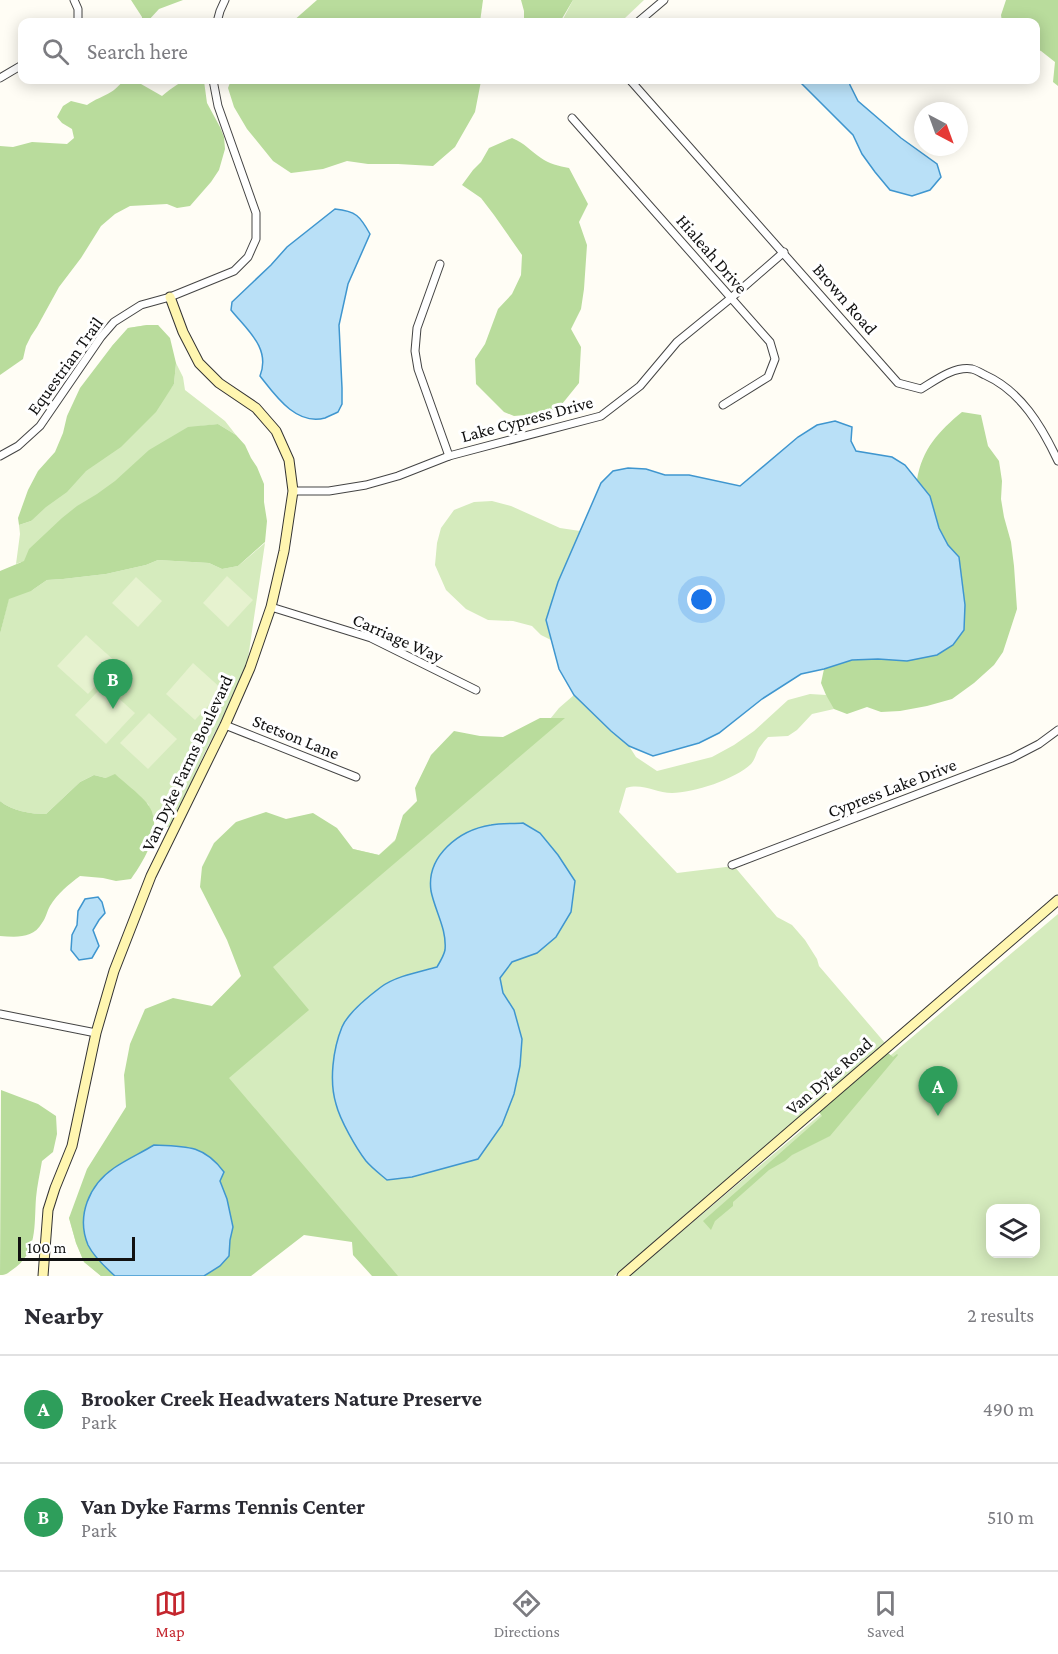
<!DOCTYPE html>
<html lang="en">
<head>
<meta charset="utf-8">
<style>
  body { margin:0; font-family:"Crimson Pro",serif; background:#f2f2f3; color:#2b2b33 }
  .controls { position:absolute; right:18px; bottom:18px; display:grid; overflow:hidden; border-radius:12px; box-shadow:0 3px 15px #0003 }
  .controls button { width:54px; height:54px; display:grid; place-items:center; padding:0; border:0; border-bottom:2px solid #e1e1e2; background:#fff; color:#2b2b33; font:30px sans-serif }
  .compass { position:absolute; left:914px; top:102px; width:54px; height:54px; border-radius:50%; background:#fff; box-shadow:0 3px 15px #0003; rotate:139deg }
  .scale { position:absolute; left:18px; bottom:15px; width:117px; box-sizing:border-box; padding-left:6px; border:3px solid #111; border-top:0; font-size:16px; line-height:21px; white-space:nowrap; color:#111; -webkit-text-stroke:4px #fff; paint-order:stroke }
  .you { position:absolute; left:702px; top:600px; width:21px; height:21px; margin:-15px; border:4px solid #fff; border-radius:50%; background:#1a73e8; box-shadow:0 0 0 9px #1a73e833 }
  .badge { display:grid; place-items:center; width:39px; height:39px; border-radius:50%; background:#c4262e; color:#fff; font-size:20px; font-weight:700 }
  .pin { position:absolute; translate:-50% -50px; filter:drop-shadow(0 2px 3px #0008) }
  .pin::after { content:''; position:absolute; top:32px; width:21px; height:18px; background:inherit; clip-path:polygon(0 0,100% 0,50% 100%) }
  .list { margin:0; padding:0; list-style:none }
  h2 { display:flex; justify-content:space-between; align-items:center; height:78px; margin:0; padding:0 24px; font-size:26px }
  h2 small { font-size:20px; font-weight:400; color:#7c7c81 }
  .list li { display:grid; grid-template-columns:39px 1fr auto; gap:18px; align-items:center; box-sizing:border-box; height:108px; padding:0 24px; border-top:2px solid #e1e1e2 }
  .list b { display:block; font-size:22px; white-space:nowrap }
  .list p { margin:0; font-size:20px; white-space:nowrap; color:#7c7c81 }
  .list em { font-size:20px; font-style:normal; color:#7c7c81 }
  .icon { flex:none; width:33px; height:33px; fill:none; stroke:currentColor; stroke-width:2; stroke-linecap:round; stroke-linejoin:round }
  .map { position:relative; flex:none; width:1058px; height:1276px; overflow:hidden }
  .search { position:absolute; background:#fff; box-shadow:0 3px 15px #0003; left:18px; right:18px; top:18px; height:66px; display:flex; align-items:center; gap:15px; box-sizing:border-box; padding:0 21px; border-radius:12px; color:#7c7c81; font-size:22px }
  .sheet { height:294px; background:#fff }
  nav { display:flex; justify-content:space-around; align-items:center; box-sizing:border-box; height:84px; border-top:2px solid #e1e1e2; background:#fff; font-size:16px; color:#7c7c81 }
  nav a { display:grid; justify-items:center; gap:3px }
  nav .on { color:#c4262e }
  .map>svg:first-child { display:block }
  .green { fill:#d5ebbd; fill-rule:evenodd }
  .forest { fill:#b9dc9c }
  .pitch { fill:#e6f2cf }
  .water { fill:#b9e0f7; stroke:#3f96cf; stroke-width:1.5 }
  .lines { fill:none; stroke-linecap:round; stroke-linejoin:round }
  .street-casing { stroke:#444; stroke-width:9 }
  .secondary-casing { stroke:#333; stroke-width:11 }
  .street { stroke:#fff; stroke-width:7 }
  .secondary { stroke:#fff6b0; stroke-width:9 }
  .labels { text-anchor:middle; stroke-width:6; stroke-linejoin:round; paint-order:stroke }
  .street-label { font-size:18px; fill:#111; stroke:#fff }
</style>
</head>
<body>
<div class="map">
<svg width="1058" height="1276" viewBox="0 0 1058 1276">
  <rect width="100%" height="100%" fill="#fffdf5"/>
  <g class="green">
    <polygon points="573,0 644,0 625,18 617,22 563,22 562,21"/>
    <path d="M 147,325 L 158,325 L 168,344 L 166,395 L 174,384 L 176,363 L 183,377 L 185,390 L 225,421 L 236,435 L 218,424 L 201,426 L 31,591 L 47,580 L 63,579 L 106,574 L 146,565 L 158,560 L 209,563 L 222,569 L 238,566 L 265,543 L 246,672 L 208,746 L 170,828 L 155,821 L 148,804 L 106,778 L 94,775 L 80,782 L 46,814 C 31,814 12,811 0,801 L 0,634 L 8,601 L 21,562 L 16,564 L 20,534 L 19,525 L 31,521 L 108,361 L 112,346 L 128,328 Z"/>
    <polygon points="492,501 511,506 560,528 580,531 558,582 546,620 551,640 541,635 532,626 513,621 488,620 466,609 446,590 435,565 437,543 441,528 454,510 474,502"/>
    <path d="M 810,694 L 826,695 L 845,710 L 834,709 L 812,714 L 797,730 L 788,736 L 768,737 C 765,740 762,744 759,748 C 756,753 755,760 751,764 C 736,779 693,793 672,793 C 656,793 643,783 626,788 L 619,812 L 677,873 L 734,866 L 777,917 L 792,925 L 805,940 L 817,959 L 819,966 L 885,1043 L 614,1276 L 390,1276 L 353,1242 L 309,1219 L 101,1276 L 84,1262 L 76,1243 L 69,1218 L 212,1006 L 242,976 L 353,849 L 379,855 L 493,748 L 542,729 L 559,708 L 574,695 L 611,731 L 629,746 L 636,757 L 657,771 L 712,757 L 734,745 L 754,731 L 788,700 Z"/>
    <path d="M 1058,914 L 1058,1276 L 629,1276 ZM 990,1208 L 1036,1208 L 1036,1254 L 990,1254 Z"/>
  </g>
  <g class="forest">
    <polygon points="131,0 183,0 159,9 147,22 142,22 142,17"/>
    <polygon points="317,0 483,0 480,22 292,22"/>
    <polygon points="521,0 573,0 560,22 524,22 524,11"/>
    <polygon points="1006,0 1058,0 1058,86 1053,82 1055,62 1041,51 1036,49 1036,22 1002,22 1001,15"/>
    <path d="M 128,80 L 134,80 L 162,96 C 174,86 188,75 204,81 L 207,103 L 220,127 L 224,137 L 225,149 L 219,170 L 211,182 L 190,206 L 177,208 L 167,204 L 130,206 L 115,214 L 101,226 L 81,258 L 59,287 L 37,327 L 31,336 L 26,346 L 23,359 L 0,375 L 0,146 L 13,147 L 32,142 L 67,144 L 74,138 L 72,129 L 62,123 L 57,117 L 63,106 L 71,101 L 87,105 C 95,99 103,97 111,92 C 118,88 120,82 128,80 Z"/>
    <polygon points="231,80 481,80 481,81 475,112 455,147 433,166 398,164 368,164 347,161 323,169 291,173 273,161 247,129 234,107 228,88"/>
    <path d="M 512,138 C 526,144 529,150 541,158 C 549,164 559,166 569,168 L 588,204 L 579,222 L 587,245 L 584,289 L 581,309 L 571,329 L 581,347 L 579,383 L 558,409 L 537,414 L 514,416 L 504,412 L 476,384 L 475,359 L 485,344 L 498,309 L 512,294 L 521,275 L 522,255 L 494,215 L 481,198 L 462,185 L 473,170 L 481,162 L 489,148 Z"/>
    <polygon points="147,325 158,325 170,338 176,363 174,384 156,412 121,447 86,471 67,492 46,507 31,521 19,525 18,518 28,490 38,471 55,452 63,433 67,416 80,388 112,346 128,328"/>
    <path d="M 962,412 L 981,415 L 988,446 L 999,461 L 1002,481 L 1001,499 L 1004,517 L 1011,542 L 1014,566 L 1017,609 L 1003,652 L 994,665 L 974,683 L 952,699 L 927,706 L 900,711 L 881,712 L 867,707 L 847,714 L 834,709 L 826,695 L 821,683 L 824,669 L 852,660 L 877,659 L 965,605 L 959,557 L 948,545 L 939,528 L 930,496 L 917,480 C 922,449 939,431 962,412 Z"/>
    <polygon points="218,424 236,435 245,445 251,458 257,467 264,484 264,502 267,521 265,542 238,566 222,569 209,563 158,560 146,565 106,574 63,579 47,580 31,591 9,599 0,634 0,571 24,561 29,549 62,518 77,506 97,494 115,481 149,450 188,427"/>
    <polygon points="540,718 565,718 273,967 309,1010 229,1078 398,1276 372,1276 353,1255 352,1242 304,1235 251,1276 101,1276 84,1262 76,1243 69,1218 87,1169 126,1107 124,1075 130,1044 145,1009 173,998 212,1006 241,976 227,940 200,887 202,867 214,843 236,822 266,812 286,819 313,813 337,828 353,849 379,855 395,841 403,815 417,801 415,788 431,755 454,731 480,736 503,737"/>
    <path d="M 115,774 C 125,783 137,792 146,802 C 166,825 145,859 131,879 L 116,881 L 103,878 L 80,876 C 68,885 58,893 50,906 C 47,911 46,918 42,923 C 33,939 16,937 0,936 L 0,801 C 12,811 31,814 46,814 L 80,782 L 94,775 L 106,778 Z"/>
    <polygon points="888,1053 893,1057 897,1054 898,1055 830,1136 792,1155 785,1161 769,1170 733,1202 733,1206 715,1221 711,1230 703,1221 822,1116 819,1112"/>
    <path d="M 1,1090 L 38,1104 L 56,1116 L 57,1134 L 53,1152 L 42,1161 C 40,1173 37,1186 36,1198 C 34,1225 38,1253 12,1270 C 8,1273 6,1275 0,1275 Z"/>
  </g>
  <g class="pitch">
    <polygon points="227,576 253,600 228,627 203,603"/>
    <polygon points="136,577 162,601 138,627 112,603"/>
    <polygon points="86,635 117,663 88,694 57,666"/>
    <polygon points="193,663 223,690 195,720 166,694"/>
    <polygon points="104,685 135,713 106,744 75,715"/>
    <polygon points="149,713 177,739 148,769 120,743"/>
  </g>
  <g class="water">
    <polygon points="798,80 849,80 850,85 858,101 901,138 937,164 941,177 930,190 912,196 890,190 875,172 862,154 853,135"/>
    <path d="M 335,209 C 356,211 360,216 370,234 L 348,284 L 339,325 L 342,388 L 342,404 L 338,412 C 334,414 329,416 325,418 C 296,426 275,395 260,376 C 271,348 247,330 231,310 L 232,302 L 271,265 L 287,247 Z"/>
    <polygon points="835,421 852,427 851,441 856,451 892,457 905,465 930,496 939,528 948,545 959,557 965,605 964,630 953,645 937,655 907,661 878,659 852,660 824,669 801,674 762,699 719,733 699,743 653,756 629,746 611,731 574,695 559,669 546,620 558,582 601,483 613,471 628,468 646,469 665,475 689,475 740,486 798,437 817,425"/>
    <path d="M 523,823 L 540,833 L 558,855 L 575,881 L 571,912 L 556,937 L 537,953 L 512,962 L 500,978 L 503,993 L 514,1010 L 522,1039 L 520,1066 L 514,1094 L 502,1125 L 478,1159 L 412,1177 L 387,1180 C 380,1174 372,1168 366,1161 C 356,1148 340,1120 336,1104 C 329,1081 333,1049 342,1027 C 348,1013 369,996 381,987 C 396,976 419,972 437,967 C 440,962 444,955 445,950 C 447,929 435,911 431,891 C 426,856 459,830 491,825 C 501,823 513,824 523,823 Z"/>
    <polygon points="98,897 102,902 105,913 99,920 93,930 99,946 92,958 79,960 71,950 72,935 77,925 78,911 85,899"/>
    <path d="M 154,1145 C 186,1146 204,1145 224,1172 L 220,1181 L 227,1199 L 233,1227 L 230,1240 L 229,1256 L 220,1266 L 204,1276 L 115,1276 C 106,1268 93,1255 88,1245 C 76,1216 89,1185 114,1168 C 127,1159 141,1153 154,1145 Z"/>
  </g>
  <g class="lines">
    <defs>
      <g id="street">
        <polyline points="74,0 78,9 78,22"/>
        <polyline points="217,22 220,11 225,0"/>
        <polyline points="638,22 664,0"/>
        <polyline points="0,78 22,65"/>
        <path d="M 630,80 L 898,383 L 921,389 C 936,380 954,366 972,369 C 976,370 981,373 985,375 C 1021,391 1042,427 1058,461"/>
        <polyline points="572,118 770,342 775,359 768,377 723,405"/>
        <polyline points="440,264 417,328 415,351 418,369 449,456"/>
        <polyline points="0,456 18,446 40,426 101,337 114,322 141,305 170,297 234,271 248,257 256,239 256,213 218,106 213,80"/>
        <polyline points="293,491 329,491 366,485 398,476 449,456 601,416 640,386 677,342 731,298 784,252"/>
        <polyline points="271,607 371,638 476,690"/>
        <polyline points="225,725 356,777"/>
        <polyline points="732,865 1012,758 1039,744 1058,730"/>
        <polyline points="0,1014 96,1033"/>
      </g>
      <g id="secondary">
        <polyline points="43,1276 48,1210 55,1188 72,1146 96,1033 114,971 151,876 225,725 250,668 271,607 284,551 293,491 289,460 276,431 256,408 219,383 199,363 183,332 170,297"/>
        <polyline points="622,1276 1058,900"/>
      </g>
    </defs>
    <use href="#street" class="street-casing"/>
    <use href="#secondary" class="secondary-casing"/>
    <use href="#street" class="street"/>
    <use href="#secondary" class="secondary"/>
  </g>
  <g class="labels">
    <g class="street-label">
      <text transform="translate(712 254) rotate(49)" y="6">Hialeah Drive</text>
      <text transform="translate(845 299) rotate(49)" y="6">Brown Road</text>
      <text transform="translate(65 366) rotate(-54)" y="6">Equestrian Trail</text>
      <text transform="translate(527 419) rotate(-15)" y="6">Lake Cypress Drive</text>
      <text transform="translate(398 638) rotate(24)" y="6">Carriage Way</text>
      <text transform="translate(296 737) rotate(22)" y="6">Stetson Lane</text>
      <text transform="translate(187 763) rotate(-65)" y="6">Van Dyke Farms Boulevard</text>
      <text transform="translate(892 788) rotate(-21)" y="6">Cypress Lake Drive</text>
      <text transform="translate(829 1076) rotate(-41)" y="6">Van Dyke Road</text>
    </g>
  </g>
</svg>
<div class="controls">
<button><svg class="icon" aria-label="layers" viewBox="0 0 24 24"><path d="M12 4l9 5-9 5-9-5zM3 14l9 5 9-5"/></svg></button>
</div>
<svg class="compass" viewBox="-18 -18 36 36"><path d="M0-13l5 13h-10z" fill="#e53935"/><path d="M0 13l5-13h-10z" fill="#7c7c81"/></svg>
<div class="scale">100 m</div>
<div class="you"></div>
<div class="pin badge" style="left:938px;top:1116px;background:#2e9e5b">A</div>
<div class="pin badge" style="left:113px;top:709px;background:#2e9e5b">B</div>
<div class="search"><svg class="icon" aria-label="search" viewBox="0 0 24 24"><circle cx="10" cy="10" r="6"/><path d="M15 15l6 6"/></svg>Search here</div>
</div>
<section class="sheet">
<h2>Nearby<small>2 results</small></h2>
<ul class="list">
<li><span class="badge" style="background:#2e9e5b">A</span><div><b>Brooker Creek Headwaters Nature Preserve</b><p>Park</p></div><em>490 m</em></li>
<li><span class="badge" style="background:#2e9e5b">B</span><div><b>Van Dyke Farms Tennis Center</b><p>Park</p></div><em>510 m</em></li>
</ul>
</section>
<nav>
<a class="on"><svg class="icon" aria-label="map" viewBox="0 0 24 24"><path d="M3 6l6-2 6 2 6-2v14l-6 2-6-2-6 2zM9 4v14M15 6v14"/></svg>Map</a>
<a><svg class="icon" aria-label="directions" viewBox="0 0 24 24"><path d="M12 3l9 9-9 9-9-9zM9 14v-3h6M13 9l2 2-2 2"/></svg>Directions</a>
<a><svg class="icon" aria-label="saved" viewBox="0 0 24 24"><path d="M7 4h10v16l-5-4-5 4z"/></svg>Saved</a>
</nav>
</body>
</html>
